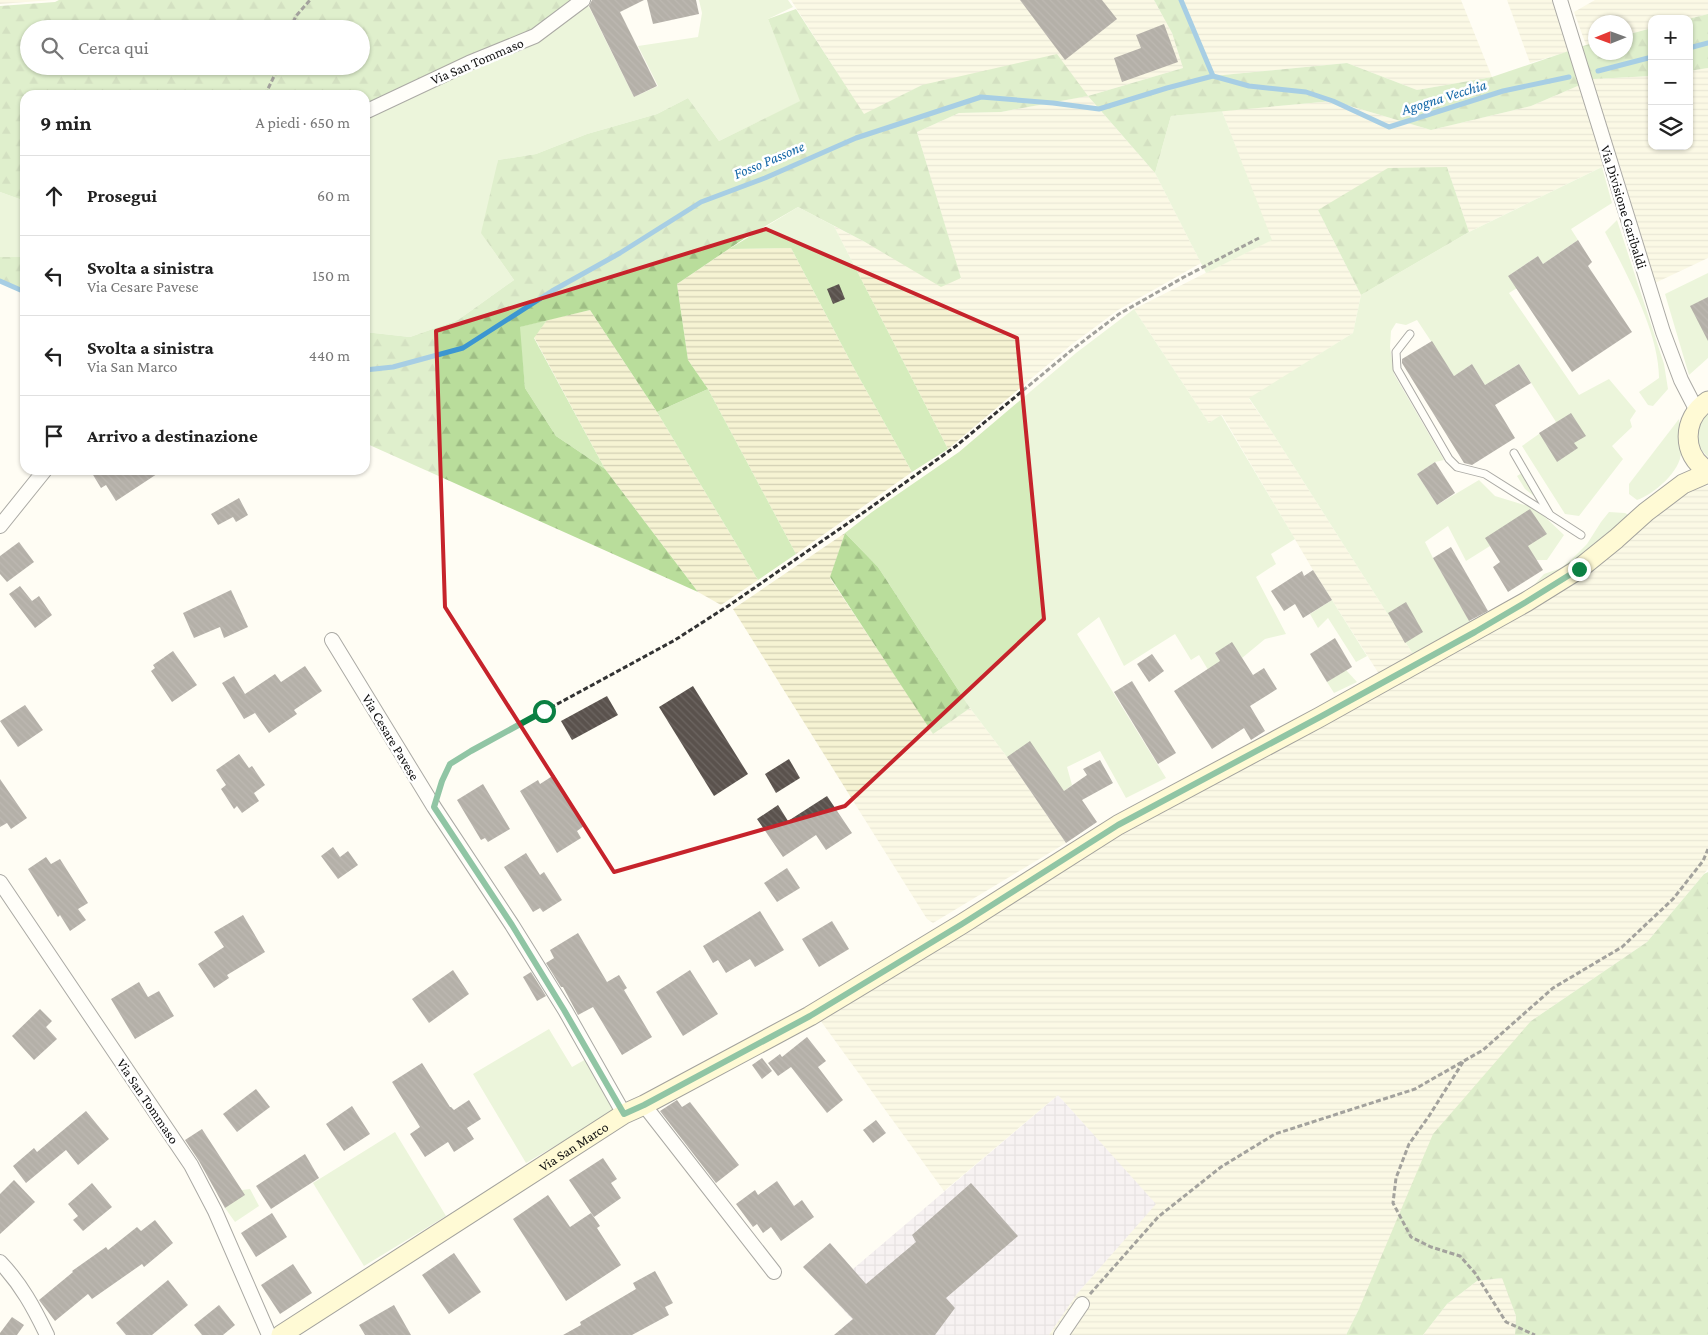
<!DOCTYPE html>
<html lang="it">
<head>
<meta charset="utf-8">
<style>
  body { margin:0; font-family:"Crimson Pro",serif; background:#f2f2f2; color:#222 }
  .controls { position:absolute; right:15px; top:15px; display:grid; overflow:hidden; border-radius:10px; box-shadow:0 1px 4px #0004 }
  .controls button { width:45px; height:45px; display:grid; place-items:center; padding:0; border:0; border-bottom:1px solid #e0e0e0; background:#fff; color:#222; font:25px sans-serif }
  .compass { position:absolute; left:1588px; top:15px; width:45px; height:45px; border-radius:50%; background:#fff; box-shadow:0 1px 4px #0004; rotate:269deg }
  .stop { position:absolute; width:15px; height:15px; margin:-11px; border:4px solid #0b8043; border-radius:50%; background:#fff }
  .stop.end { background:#0b8043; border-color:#fff; box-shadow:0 1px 5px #0008 }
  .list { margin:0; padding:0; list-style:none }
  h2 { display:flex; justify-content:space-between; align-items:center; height:65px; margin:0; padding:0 20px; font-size:21px }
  h2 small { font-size:16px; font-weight:400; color:#767676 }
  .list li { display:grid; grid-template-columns:32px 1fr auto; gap:15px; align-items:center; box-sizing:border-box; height:80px; padding:0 20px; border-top:1px solid #e0e0e0 }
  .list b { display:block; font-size:19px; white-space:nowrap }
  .list p { margin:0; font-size:16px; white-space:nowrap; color:#767676 }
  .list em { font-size:16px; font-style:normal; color:#767676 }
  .icon { flex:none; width:28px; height:28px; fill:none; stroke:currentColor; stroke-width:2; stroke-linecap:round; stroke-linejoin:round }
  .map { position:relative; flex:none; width:1708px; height:1335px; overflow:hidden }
  .search { position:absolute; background:#fff; box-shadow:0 1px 4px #0004; left:20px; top:20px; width:350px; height:55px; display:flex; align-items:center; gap:12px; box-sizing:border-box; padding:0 18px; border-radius:28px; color:#767676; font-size:19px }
  .panel { position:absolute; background:#fff; box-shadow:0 1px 4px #0004; left:20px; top:90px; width:350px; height:385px; border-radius:15px }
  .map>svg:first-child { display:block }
  .industrial { fill:url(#industrial-grid) }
  .farmland { fill:url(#farmland-rules) }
  .grass { fill:#d5ecbc }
  .forest { fill:url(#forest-firs); fill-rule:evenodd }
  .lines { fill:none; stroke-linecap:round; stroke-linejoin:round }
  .stream { stroke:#3c96d1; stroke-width:5 }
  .building { fill:url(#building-back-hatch) }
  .lane-casing { stroke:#444; stroke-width:9 }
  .street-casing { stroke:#444; stroke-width:16 }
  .secondary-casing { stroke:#333; stroke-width:21 }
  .path { stroke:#333; stroke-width:3; stroke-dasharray:5 2.5; stroke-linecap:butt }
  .lane { stroke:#fff; stroke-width:7 }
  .street { stroke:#fff; stroke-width:14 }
  .secondary { stroke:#fff6af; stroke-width:19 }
  .route { stroke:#0b8043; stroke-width:6 }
  .marked { fill:none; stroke:#c6232b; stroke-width:4; stroke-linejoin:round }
  .labels { text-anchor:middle; stroke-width:5; stroke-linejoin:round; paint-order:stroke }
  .street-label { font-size:14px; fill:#111; stroke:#fff }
  .water-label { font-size:15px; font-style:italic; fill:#1568a8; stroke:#fff }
</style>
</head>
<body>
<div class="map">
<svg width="1708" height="1335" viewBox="0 0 1708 1335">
  <defs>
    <pattern id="industrial-grid" width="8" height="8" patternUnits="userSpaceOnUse" patternTransform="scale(1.25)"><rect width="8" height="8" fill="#eee5ef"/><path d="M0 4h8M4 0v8" fill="none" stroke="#cbc3cc"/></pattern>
    <pattern id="farmland-rules" width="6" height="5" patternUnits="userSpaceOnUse" patternTransform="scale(1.25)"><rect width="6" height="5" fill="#f6f3d3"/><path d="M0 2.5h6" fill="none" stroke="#d2cfb4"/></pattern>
    <pattern id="forest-firs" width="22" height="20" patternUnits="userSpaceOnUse" patternTransform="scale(1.25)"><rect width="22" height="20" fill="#b9dd9b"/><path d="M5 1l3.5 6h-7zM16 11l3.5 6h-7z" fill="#9ebd84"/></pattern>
    <pattern id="building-back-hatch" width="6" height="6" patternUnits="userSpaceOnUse" patternTransform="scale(1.25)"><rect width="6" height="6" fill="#5a524d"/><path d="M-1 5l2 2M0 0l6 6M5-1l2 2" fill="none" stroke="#6d6662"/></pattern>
  </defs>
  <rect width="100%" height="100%" fill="#fffdf4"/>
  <polygon class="industrial" points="1058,1095 1157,1204 1077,1294 1049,1335 841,1335 838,1332 852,1319 803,1267 830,1243 853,1269"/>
  <g class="farmland">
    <polygon points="0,0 52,0 0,4"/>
    <polygon points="791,0 1154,0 1172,33 1183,68 1088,96 1155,173 1201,263 1118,310 1071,345 948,449 834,226 865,242 961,279 917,132 959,113 1001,112 1087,96 922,85 864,115"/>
    <polygon points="1181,0 1461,0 1492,77 1417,90 1347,63 1213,76"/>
    <polygon points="1507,0 1554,0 1570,51 1530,63"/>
    <polygon points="1595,0 1708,0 1708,14 1688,19 1652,19 1652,28 1626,35 1626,22 1596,22 1595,42 1586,45 1574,12"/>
    <polygon points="1708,68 1708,258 1655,283 1618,159 1469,232 1447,167 1318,210 1361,295 1353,333 1249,399 1272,432 1413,654 1379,674 1313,570 1222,415 1209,423 1134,309 1271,240 1222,111 1333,101 1431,130 1531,106 1594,79 1652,76 1652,146 1689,146 1689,71"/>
    <polygon points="791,248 856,372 912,472 796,554 708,389 688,360 677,284 729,249"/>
    <polygon points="590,310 657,412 758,580 721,605 698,592 605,469 534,337 547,320"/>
    <polygon points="1708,486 1708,869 1647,942 1531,1021 1359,1309 1346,1335 1049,1335 1077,1294 1156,1204 1058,1095 944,1191 820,1020 1127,828 1307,730 1689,488"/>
    <polygon points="845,533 830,578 933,733 970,708 1007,757 1066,843 933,923 927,919 733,609"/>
    <polygon points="1503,1278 1516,1316 1515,1335 1423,1335 1447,1304 1477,1281"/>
  </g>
  <g class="grass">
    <polygon points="699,0 788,0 793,7 768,19 801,101 719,141 688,98 657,114 587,134 536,154 498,160 486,240 514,280 458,320 410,337 365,332 365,116 587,3 634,97 658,86 638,46 698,37 702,13"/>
    <polygon points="1222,111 1272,240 1206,273 1155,173 1171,116"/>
    <polygon points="1602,167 1612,203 1571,229 1578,240 1543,264 1538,256 1508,276 1517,288 1509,293 1579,395 1609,379 1636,411 1630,420 1632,427 1612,446 1623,459 1579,516 1565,514 1522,446 1556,422 1519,364 1485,385 1472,364 1454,376 1417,320 1406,325 1396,323 1391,331 1390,347 1394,374 1444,460 1435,462 1417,474 1437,505 1479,480 1495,496 1528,506 1544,516 1564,535 1547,560 1537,560 1490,546 1466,561 1448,526 1425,542 1433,558 1471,624 1413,654 1272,432 1249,398 1353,333 1361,295 1469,232"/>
    <polygon points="0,192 25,201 25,257 0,257"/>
    <polygon points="798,207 834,226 948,449 912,472 856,372 791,248 729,249"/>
    <path d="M 1617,220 L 1664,364 L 1668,389 L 1653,406 L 1648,405 L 1639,392 L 1659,378 C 1659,332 1626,273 1605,232 Z"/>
    <polygon points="1708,273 1708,358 1689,375 1665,294"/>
    <polygon points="1134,309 1209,423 1221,415 1295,539 1271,554 1276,564 1256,577 1286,634 1265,639 1242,658 1232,643 1215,653 1237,688 1224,696 1199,655 1191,660 1175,634 1124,666 1099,617 1077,634 1166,778 1126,798 1100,751 1067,767 1072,785 1064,791 1007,757 970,708 878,567 845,533 872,512 959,452 1076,353"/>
    <polygon points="547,320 534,338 605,469 556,436 525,388 519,327"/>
    <polygon points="708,389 796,554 758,580 657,412"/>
    <path d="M 1708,412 L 1708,457 C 1692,443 1695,427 1708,412 Z"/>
    <path d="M 1679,419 C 1680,430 1681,441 1681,452 C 1681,471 1654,494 1637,500 L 1629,494 L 1629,484 Z"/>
    <polygon points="1522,473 1539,500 1525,489 1517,476"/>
    <polygon points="1609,512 1625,513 1630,516 1589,553 1526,594 1544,574 1561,568 1572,559 1587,544 1601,522"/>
    <polygon points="1332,600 1367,656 1356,662 1328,618 1318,628 1310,614"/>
    <polygon points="1346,670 1357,682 1334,693 1327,682"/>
    <polygon points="549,1029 572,1067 588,1058 618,1109 526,1163 473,1074"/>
    <polygon points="395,1132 446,1216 364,1266 313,1183"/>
    <polygon points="250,1189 259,1206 235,1222 225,1208 242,1190"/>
  </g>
  <g class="forest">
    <path d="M 59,0 L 579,0 L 535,33 L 365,110 L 365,95 L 25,95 L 25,201 L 0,192 L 0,6 L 55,2 ZM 29,29 L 361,29 L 361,66 L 29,66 Z"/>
    <polygon points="1154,0 1181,0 1213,76 1347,63 1417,90 1492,77 1595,42 1596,52 1626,52 1626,35 1652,28 1652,76 1594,79 1531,106 1431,130 1333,101 1171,116 1155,173 1088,96 1001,112 959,113 917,132 961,278 941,287 865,242 798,207 745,238 677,284 688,360 708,389 657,412 590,310 520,327 525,388 556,436 605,469 698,592 365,443 365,332 410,337 458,320 514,280 481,233 498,160 536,154 587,134 657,114 688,98 719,141 800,101 768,19 796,9 864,114 922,85 1057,54 1088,96 1183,68 1172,33"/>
    <polygon points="1708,14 1708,68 1689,71 1689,19 1688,19"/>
    <polygon points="1447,167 1469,232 1361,295 1318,210 1388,168"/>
    <polygon points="0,257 25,257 25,290 0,280"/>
    <polygon points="845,533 878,567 970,708 933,734 830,577"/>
    <polygon points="1708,872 1708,1335 1515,1335 1516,1316 1502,1278 1477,1281 1447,1304 1423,1335 1346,1335 1359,1309 1433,1134 1531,1021 1647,942 1704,874"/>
  </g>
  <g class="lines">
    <g class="stream">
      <polyline points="1181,0 1213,76"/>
      <polyline points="1689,48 1708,43"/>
      <polyline points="1598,71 1652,57"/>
      <polyline points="0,281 25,292"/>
      <polyline points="365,370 393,367 463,348 552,291 620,253 701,202 765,178 856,138 981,97 1053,103 1099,109 1167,88 1213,76 1249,86 1306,92 1333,101 1389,127 1503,91 1569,77"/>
    </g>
  </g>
  <g class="building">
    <polygon points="592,0 644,0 620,12 657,86 634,97 589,6"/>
    <polygon points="647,0 696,0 699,14 653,24"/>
    <polygon points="1020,0 1102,0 1117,19 1065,60"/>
    <polygon points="1164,24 1178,62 1122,82 1114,58 1141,48 1136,35"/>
    <polygon points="1578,240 1592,262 1588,266 1632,332 1572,372 1508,276 1538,256 1543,264"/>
    <polygon points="839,284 845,299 833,304 827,289"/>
    <polygon points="1708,297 1708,341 1690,306"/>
    <polygon points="1432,341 1454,376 1472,364 1485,385 1519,364 1531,383 1495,405 1515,438 1472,465 1464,463 1402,363 1402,359"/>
    <polygon points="1571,413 1586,436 1574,443 1578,448 1557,462 1539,433"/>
    <polygon points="1435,462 1455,493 1437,505 1417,474"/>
    <polygon points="90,470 163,470 116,501 106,485 101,488"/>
    <polygon points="239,498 248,515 236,522 233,517 218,525 211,514"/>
    <polygon points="1530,509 1547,534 1528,546 1543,570 1508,592 1493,567 1500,562 1485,538"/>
    <polygon points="19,542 34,562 7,582 0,574 0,556"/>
    <polygon points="1451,547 1488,611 1469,621 1433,558"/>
    <polygon points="1313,570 1332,600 1303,618 1295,604 1284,611 1271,591 1302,571 1304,576"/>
    <polygon points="20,586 32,601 39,596 52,615 35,628 9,594"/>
    <polygon points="231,590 248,627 224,638 220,627 194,638 183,613"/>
    <polygon points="1406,602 1423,632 1405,643 1388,613"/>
    <polygon points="1335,638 1352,667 1327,682 1310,654"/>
    <polygon points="1232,642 1253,675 1264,668 1277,689 1250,706 1265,731 1251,740 1244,728 1212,749 1174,691 1220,661 1215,653"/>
    <polygon points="173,651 197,685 172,702 151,671 155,668 153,665"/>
    <polygon points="1152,654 1164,671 1149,682 1137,664"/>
    <polygon points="305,666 322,691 294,710 297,714 269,733 255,713 244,719 222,683 234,676 245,694 275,674 281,682"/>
    <polygon points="1132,681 1176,753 1158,764 1114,692"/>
    <polygon points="693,686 748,774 714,796 659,707"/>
    <polygon points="607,696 618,715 572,740 561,721"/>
    <polygon points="25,705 43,730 18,747 0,721"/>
    <polygon points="1030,741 1064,791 1087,775 1083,769 1100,760 1113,783 1082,800 1097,822 1066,843 1007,757"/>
    <polygon points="239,754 249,768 252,766 265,785 254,793 259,801 242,813 237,806 234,809 221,789 226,785 216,770"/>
    <polygon points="789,759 800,778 776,793 765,774"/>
    <polygon points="554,775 584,826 577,831 581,838 557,853 520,791 538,780 540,784"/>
    <polygon points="0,779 27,818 11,829 7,823 0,827"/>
    <polygon points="483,784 510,829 488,842 485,838 481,840 457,800"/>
    <polygon points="827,796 852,833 826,850 816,835 783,857 757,819 778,805 788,821"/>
    <polygon points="333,847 340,857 348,851 358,865 338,879 321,856"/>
    <polygon points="526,853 540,875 544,872 562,900 543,912 540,908 533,912 504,867"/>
    <polygon points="46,857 51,864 60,859 88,903 78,909 86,920 70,931 60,915 58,917 28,869"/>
    <polygon points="787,868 800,888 777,902 764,883"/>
    <polygon points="760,911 784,950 755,967 750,959 726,973 718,960 713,963 703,946"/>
    <polygon points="243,915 265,952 227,975 229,978 214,988 198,964 224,947 214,932"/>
    <polygon points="832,921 849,949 819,967 802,939"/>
    <polygon points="578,933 607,982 619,975 627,988 624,990 652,1037 622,1055 593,1007 578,1015 563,987 561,987 546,963 554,958 550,950"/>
    <polygon points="453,970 469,994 429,1023 412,999"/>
    <polygon points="690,970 718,1014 683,1036 656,992"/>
    <polygon points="531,972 546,996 537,1001 523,977"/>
    <polygon points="139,982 148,997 159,991 174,1016 135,1039 111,999"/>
    <polygon points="40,1009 52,1021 46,1027 57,1039 34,1060 12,1036"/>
    <polygon points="807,1037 826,1061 818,1067 843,1100 827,1113 791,1067 778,1076 768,1063 780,1054 782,1057"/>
    <polygon points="762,1058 772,1071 762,1079 752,1065"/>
    <polygon points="422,1063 450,1107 451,1107 454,1110 469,1100 481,1119 467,1128 474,1139 454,1152 448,1142 425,1157 410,1134 420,1127 392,1082"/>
    <polygon points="256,1089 270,1107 237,1132 223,1114"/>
    <polygon points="677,1100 682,1107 690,1102 739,1165 716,1183 660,1111"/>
    <polygon points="352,1106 370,1134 344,1151 326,1124"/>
    <polygon points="86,1111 109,1139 78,1165 66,1150 26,1183 13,1166 34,1148 37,1152"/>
    <polygon points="876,1120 886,1133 873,1143 863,1130"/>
    <polygon points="202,1129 245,1195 225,1208 199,1161 185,1140"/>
    <polygon points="305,1154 319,1178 271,1209 256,1186"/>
    <polygon points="603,1158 617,1179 611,1183 621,1198 594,1217 569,1180"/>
    <polygon points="14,1180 35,1202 0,1234 0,1194"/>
    <polygon points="777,1181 794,1206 802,1200 814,1217 781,1241 771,1227 763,1233 757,1224 753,1227 736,1204 755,1190 758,1195"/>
    <polygon points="92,1183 112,1207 83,1231 73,1220 78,1216 68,1204"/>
    <polygon points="971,1183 1018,1236 946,1298 955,1308 935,1335 834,1335 853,1319 803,1267 830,1243 866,1284 916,1242 912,1235"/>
    <polygon points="548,1195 570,1227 591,1213 600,1226 597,1228 621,1265 566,1301 513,1219"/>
    <polygon points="272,1213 287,1237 256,1257 241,1233"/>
    <polygon points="155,1220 173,1243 144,1267 142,1264 92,1299 88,1294 55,1321 39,1300 73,1272 72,1271 106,1247 108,1250 137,1227 141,1231"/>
    <polygon points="454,1253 481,1292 449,1314 422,1275"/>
    <polygon points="293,1264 312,1293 280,1314 261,1285"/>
    <polygon points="655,1271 673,1303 665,1307 669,1315 632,1335 563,1335 581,1325 580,1322 636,1289 633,1283"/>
    <polygon points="168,1280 188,1305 152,1335 126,1335 116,1323"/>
    <polygon points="219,1305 235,1325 223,1335 202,1335 194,1325"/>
    <polygon points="394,1305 411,1335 365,1335 359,1325"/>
    <polygon points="12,1317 24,1325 17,1335 0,1335 0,1333"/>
  </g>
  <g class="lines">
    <defs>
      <g id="lane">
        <polyline points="1410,334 1396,352 1397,369 1449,459 1457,467 1485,474 1550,515"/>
        <polyline points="1514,453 1550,515 1581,535"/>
      </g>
      <g id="street">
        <polyline points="1560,0 1663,332 1681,380 1697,411"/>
        <polyline points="365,112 469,63 535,36 583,0"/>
        <polyline points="0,526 45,470"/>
        <polyline points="332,640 434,807 512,925 565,1010 624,1114"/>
        <polyline points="0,882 191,1165 215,1211 269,1335"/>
        <polyline points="644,1105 774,1272"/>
        <path d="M 0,1262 C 21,1284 34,1308 47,1335"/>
        <polyline points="1061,1335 1082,1304"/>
      </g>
      <g id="secondary">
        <path d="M 1708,401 C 1682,418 1681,455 1708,471"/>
        <path id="s1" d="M 281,1335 L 624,1114 L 644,1105 L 810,1016 L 962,924 L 1118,825 L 1320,717 L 1526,602 L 1579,569 L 1616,539 L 1646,512 L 1683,484 L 1708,473"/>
      </g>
    </defs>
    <use href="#lane" class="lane-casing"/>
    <use href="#street" class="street-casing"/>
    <use href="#secondary" class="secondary-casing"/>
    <g class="path">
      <polyline points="290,29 296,16 310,0"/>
      <polyline points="265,95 279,66"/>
      <polyline points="439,789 450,764 471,751 675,640 731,604 867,510 956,446 1073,349 1119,314 1184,277 1259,238"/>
      <polyline points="1463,1062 1429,1116 1409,1144 1396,1178 1393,1203 1411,1237 1431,1247 1460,1256 1475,1273 1506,1322 1535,1335"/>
      <polyline points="1090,1294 1158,1217 1221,1167 1275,1134 1415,1089 1483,1050 1553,988 1622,947 1673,899 1703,861 1708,849"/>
    </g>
    <use href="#lane" class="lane"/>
    <use href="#street" class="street"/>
    <use href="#secondary" class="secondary"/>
  </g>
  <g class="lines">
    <polyline class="route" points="544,711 471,751 450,764 442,781 434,807 512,925 564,1010 624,1114 644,1105 810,1016 962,924 1118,825 1320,717 1475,632 1526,602 1579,569"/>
  </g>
  <path d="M0 0H1708V1335H0ZM 766,229 L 1017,338 L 1044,619 L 845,806 L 614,872 L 445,607 L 436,331 Z" fill="#fffdf4" fill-opacity=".55" fill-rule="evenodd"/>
  <path class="marked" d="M 766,229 L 1017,338 L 1044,619 L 845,806 L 614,872 L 445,607 L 436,331 Z"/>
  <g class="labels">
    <g class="street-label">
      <text transform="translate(477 61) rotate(-23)" y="5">Via San Tommaso</text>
      <text transform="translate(1624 207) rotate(73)" y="5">Via Divisione Garibaldi</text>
      <text transform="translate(391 737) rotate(59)" y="5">Via Cesare Pavese</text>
      <text transform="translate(148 1101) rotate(56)" y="5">Via San Tommaso</text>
      <text dy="5" stroke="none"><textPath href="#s1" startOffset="348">Via San Marco</textPath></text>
    </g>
    <g class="water-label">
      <text transform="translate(1444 97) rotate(-17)" y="5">Agogna Vecchia</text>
      <text transform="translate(769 160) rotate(-23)" y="5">Fosso Passone</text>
    </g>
  </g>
</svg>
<div class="controls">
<button>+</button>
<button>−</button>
<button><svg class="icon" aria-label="layers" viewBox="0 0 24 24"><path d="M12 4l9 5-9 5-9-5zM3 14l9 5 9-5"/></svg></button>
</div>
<svg class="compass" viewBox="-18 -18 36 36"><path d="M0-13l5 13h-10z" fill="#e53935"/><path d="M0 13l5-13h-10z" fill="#767676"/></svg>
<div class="stop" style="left:544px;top:711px"></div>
<div class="stop end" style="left:1579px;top:569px"></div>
<div class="search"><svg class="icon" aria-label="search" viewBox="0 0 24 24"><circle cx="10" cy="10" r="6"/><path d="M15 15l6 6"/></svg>Cerca qui</div>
<section class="panel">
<h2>9 min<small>A piedi · 650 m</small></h2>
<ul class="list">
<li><svg class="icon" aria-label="ahead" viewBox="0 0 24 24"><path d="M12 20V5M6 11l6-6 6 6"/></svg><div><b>Prosegui</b></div><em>60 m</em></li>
<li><svg class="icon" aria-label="left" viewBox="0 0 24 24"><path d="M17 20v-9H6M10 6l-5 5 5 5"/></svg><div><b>Svolta a sinistra</b><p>Via Cesare Pavese</p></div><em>150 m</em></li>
<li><svg class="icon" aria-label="left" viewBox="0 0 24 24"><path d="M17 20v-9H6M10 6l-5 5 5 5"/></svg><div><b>Svolta a sinistra</b><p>Via San Marco</p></div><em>440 m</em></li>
<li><svg class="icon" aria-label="arrive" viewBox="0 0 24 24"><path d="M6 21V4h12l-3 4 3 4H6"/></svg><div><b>Arrivo a destinazione</b></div></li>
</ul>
</section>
</div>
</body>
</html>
